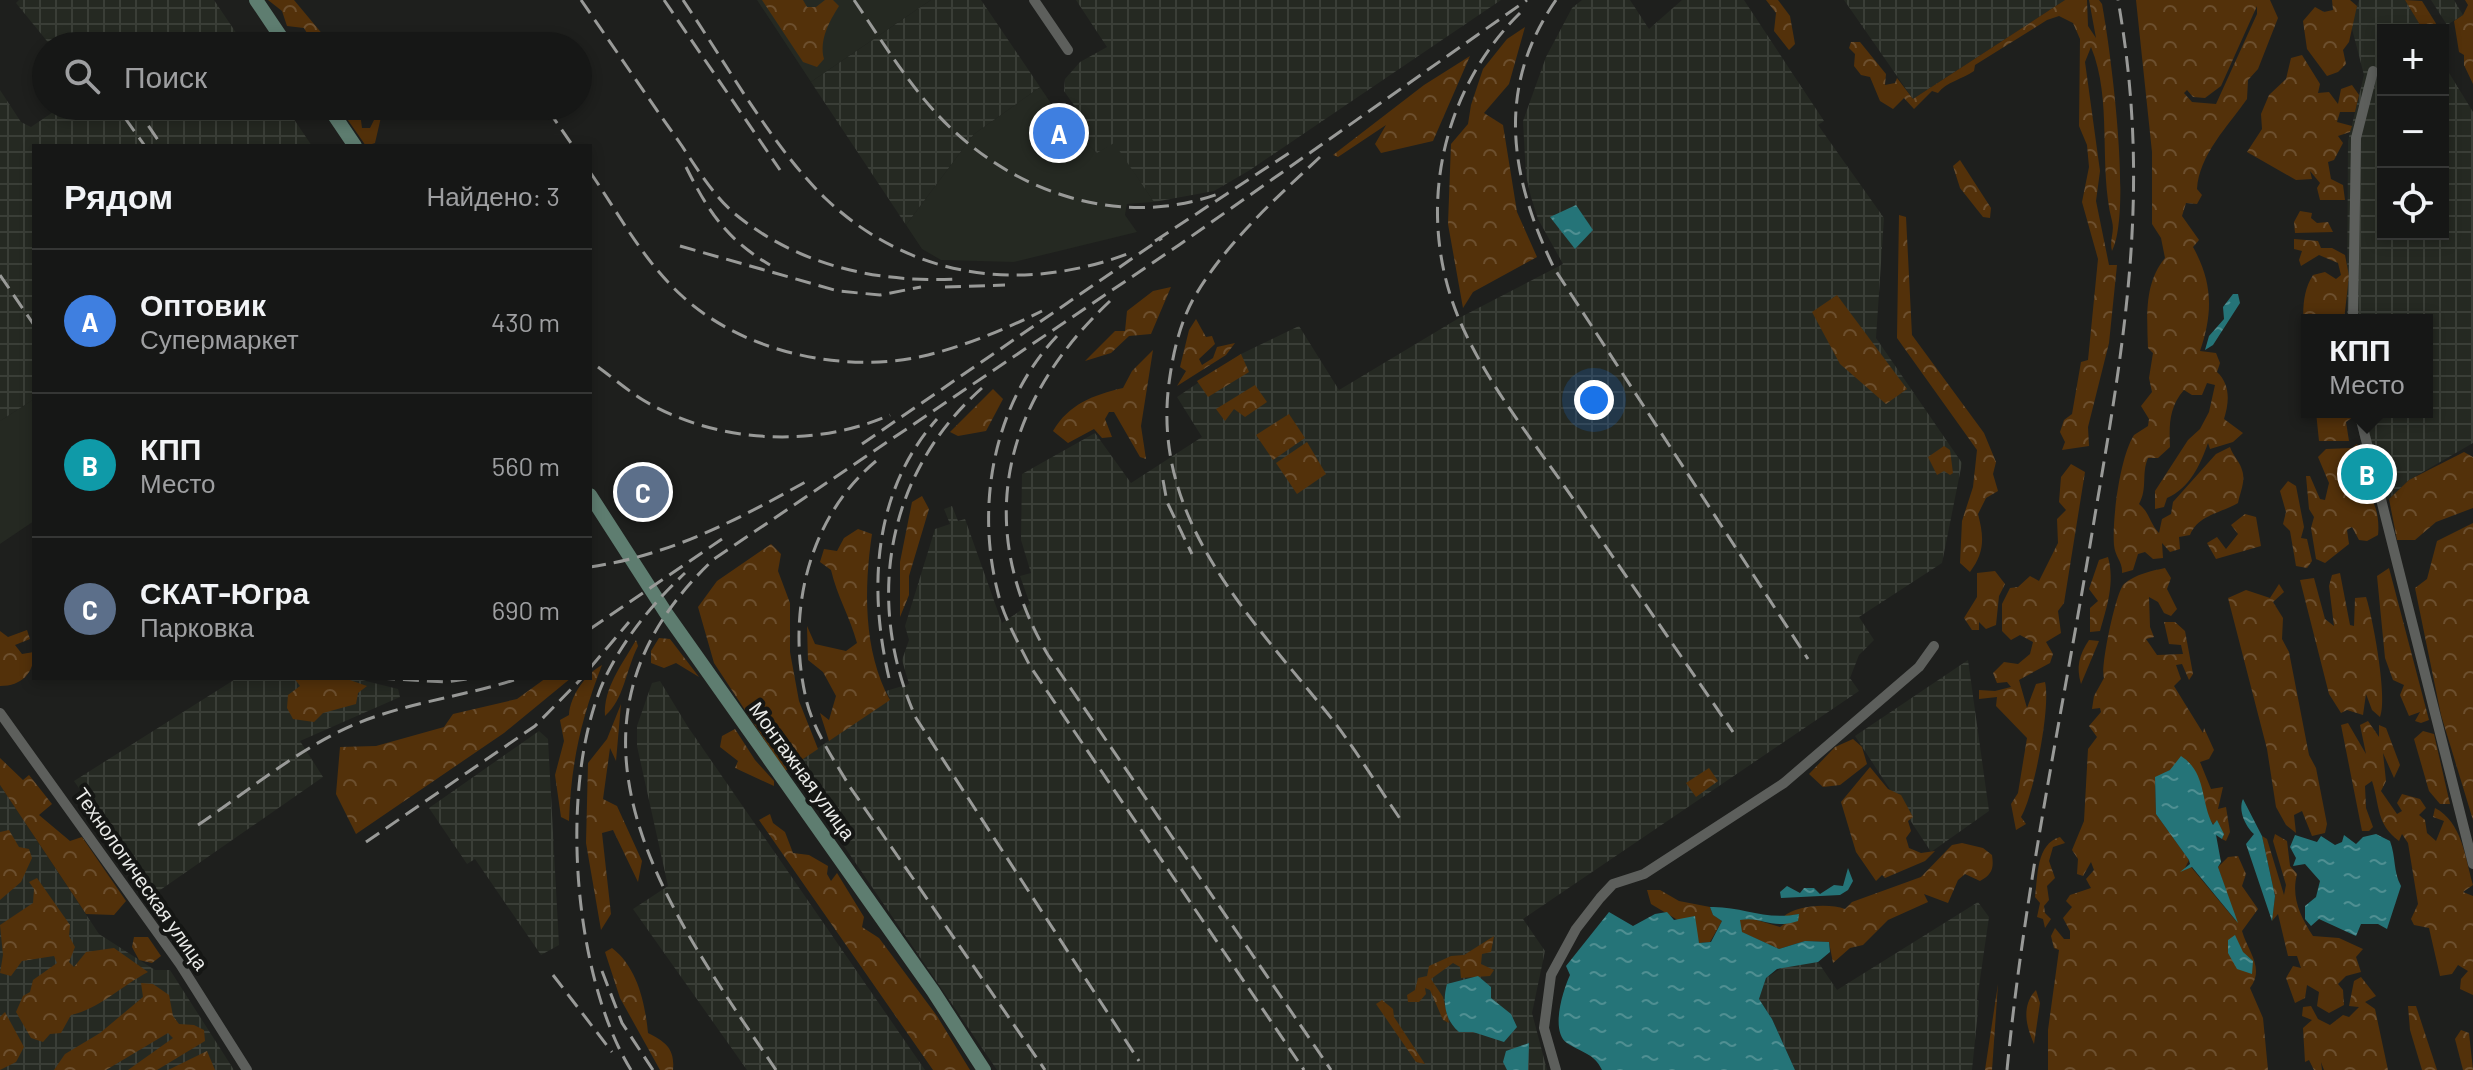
<!DOCTYPE html>
<html lang="ru">
<head>
<meta charset="utf-8">
<style>
  body { margin:0; font-family:Barlow,sans-serif; background:#1f201f; color:#f1f3f6 }
  .controls { position:absolute; right:24px; top:24px; display:grid; overflow:hidden; border-radius:0px; box-shadow:0 4px 12px #0003 }
  .controls button { width:72px; height:72px; display:grid; place-items:center; padding:0; border:0; border-bottom:2px solid #353635; background:#161716; color:#f1f3f6; font:40px sans-serif }
  .you { position:absolute; left:1594px; top:400px; width:28px; height:28px; margin:-20px; border:6px solid #fff; border-radius:50%; background:#1a73e8; box-shadow:0 0 0 12px #1a73e833 }
  .badge { display:grid; place-items:center; width:52px; height:52px; border-radius:50%; background:#ed8cf9; color:#fff; font-size:26px; font-weight:700 }
  .pin { position:absolute; translate:-50% -50%; border:4px solid #fff; box-shadow:0 2px 8px #0006 }
  .popup { position:absolute; left:2301px; top:314px; width:132px; height:104px; box-sizing:border-box; display:grid; place-content:center; border-radius:0px; background:#161716; filter:drop-shadow(0 2px 6px #0005); font-size:26px; white-space:nowrap; color:#9e9fa1 }
  .popup b { font-size:30px; color:#f1f3f6 }
  .popup::after { content:''; position:absolute; left:50%; top:100%; margin-left:-16px; border:16px solid transparent; border-top-color:#161716 }
  .list { margin:0; padding:0; list-style:none }
  h2 { display:flex; justify-content:space-between; align-items:center; height:104px; margin:0; padding:0 32px; font-size:34px }
  h2 small { font-size:26px; font-weight:400; color:#9e9fa1 }
  .list li { display:grid; grid-template-columns:52px 1fr auto; gap:24px; align-items:center; box-sizing:border-box; height:144px; padding:0 32px; border-top:2px solid #353635 }
  .list b { display:block; font-size:30px; white-space:nowrap }
  .list p { margin:0; font-size:26px; white-space:nowrap; color:#9e9fa1 }
  .list em { font-size:26px; font-style:normal; color:#9e9fa1 }
  .icon { flex:none; width:44px; height:44px; fill:none; stroke:currentColor; stroke-width:2; stroke-linecap:round; stroke-linejoin:round }
  .map { position:relative; flex:none; width:2473px; height:1070px; overflow:hidden }
  .search { position:absolute; background:#161716; box-shadow:0 4px 12px #0003; left:32px; top:32px; width:560px; height:88px; display:flex; align-items:center; gap:20px; box-sizing:border-box; padding:0 28px; border-radius:44px; color:#9e9fa1; font-size:30px }
  .panel { position:absolute; background:#161716; box-shadow:0 4px 12px #0003; left:32px; top:144px; width:560px; height:536px; border-radius:0px }
  .map>svg:first-child { display:block }
  .built { fill:#252922 }
  .industrial { fill:url(#industrial-grid) }
  .forest { fill:url(#forest-crowns); fill-rule:evenodd }
  .water { fill:url(#water-ripples) }
  .lines { fill:none; stroke-linecap:round; stroke-linejoin:round }
  .street { stroke:#5d5f5c; stroke-width:10 }
  .secondary { stroke:#5e7d70; stroke-width:14 }
  .rail { stroke:#999a98; stroke-width:3; stroke-dasharray:16 8; stroke-linecap:butt }
  .labels { text-anchor:middle; stroke-width:8; stroke-linejoin:round; paint-order:stroke }
  .street-label { font-size:20px; fill:#eaebe9; stroke:#151614 }
</style>
</head>
<body>
<div class="map">
<svg width="2473" height="1070" viewBox="0 0 2473 1070">
  <defs>
    <pattern id="industrial-grid" width="8" height="8" patternUnits="userSpaceOnUse" patternTransform="scale(2)"><rect width="8" height="8" fill="#252922"/><path d="M0 4h8M4 0v8" fill="none" stroke="#3a3e37"/></pattern>
    <pattern id="forest-crowns" width="20" height="18" patternUnits="userSpaceOnUse" patternTransform="scale(2)"><rect width="20" height="18" fill="#53310a"/><path d="M2 6a3 3 0 1 1 6 0M12 15a3 3 0 1 1 6 0" fill="none" stroke="#6c4f2e"/></pattern>
    <pattern id="water-ripples" width="26" height="14" patternUnits="userSpaceOnUse" patternTransform="scale(2)"><rect width="26" height="14" fill="#257478"/><path d="M2 4q2-2 4 0t4 0M15 11q2-2 4 0t4 0" fill="none" stroke="#4f8f92"/></pattern>
  </defs>
  <rect width="100%" height="100%" fill="#1e1f1d"/>
  <g class="built">
    <polygon points="757,0 931,0 811,82"/>
    <polygon points="1040,87 1063,121 1097,153 1114,142 1154,202 1127,204 1125,215 1137,232 1014,262 941,260 922,249 906,225 974,134"/>
    <polygon points="34,399 34,521 0,544 0,421"/>
  </g>
  <g class="industrial">
    <polygon points="19,0 214,0 245,46 51,46 16,3"/>
    <polygon points="931,0 981,0 1040,87 974,134 906,225 811,82"/>
    <polygon points="1076,0 1501,0 1250,170 1214,191 1154,202 1114,143 1097,153 1063,121 1078,111 1064,91 1065,79 1080,62 1107,47"/>
    <polygon points="1582,0 1630,0 1649,29 1682,0 1744,0 1824,121 1818,125 1884,218 1876,338 1962,463 1942,563 1859,617 1874,640 1859,655 1850,678 1859,691 1523,919 1545,951 1532,1013 1547,1070 997,1070 790,767 890,699 886,691 909,684 902,660 909,640 905,626 935,529 950,524 944,509 952,506 958,521 965,519 1002,623 1030,604 1020,576 1031,573 1021,540 1022,474 1095,433 1131,483 1202,437 1177,397 1241,354 1299,326 1339,390 1459,318 1563,264 1538,219 1531,197 1526,176 1523,121 1546,57 1572,8"/>
    <polygon points="1844,0 2065,0 1913,99"/>
    <polygon points="2359,0 2405,0 2423,30 2383,30 2383,234 2443,234 2443,63 2473,112 2473,443 2409,480 2389,499 2375,503 2363,471 2368,469 2354,412 2427,412 2427,320 2347,320 2348,141 2364,75 2351,25"/>
    <polygon points="2431,0 2454,0 2463,15 2447,25"/>
    <polygon points="0,90 21,122 31,127 62,106 285,106 312,146 34,146 34,399 0,421"/>
    <polygon points="1968,660 1989,811 1931,852 1855,736"/>
    <polygon points="237,678 354,678 398,689 400,697 300,741 323,777 153,895 74,781"/>
    <polygon points="660,681 688,727 925,1070 747,1070 633,909 668,886 637,746 637,726 652,683"/>
    <polygon points="539,731 548,739 559,945 541,955 475,859 467,864 429,808"/>
    <polygon points="0,785 99,934 155,970 170,970 234,1070 0,1070"/>
    <polygon points="1978,902 1989,917 1977,1000 1979,1001 1972,1070 1795,1070 1772,1019 1759,999 1766,978 1788,964 1818,962 1837,990"/>
  </g>
  <g class="forest">
    <polygon points="268,0 294,0 324,36 321,43 312,42 304,28 287,26 282,11"/>
    <path d="M 762,0 L 803,0 L 807,7 L 816,7 L 825,0 L 833,0 L 839,6 C 829,22 819,40 824,59 L 817,67 L 803,62 Z"/>
    <polygon points="1766,0 1778,0 1790,16 1795,44 1789,50 1774,31 1776,13"/>
    <path d="M 2065,0 L 2087,0 L 2088,26 L 2096,38 L 2089,0 L 2099,0 L 2102,4 C 2111,52 2132,212 2112,251 C 2109,240 2115,232 2112,221 C 2098,165 2113,100 2091,47 L 2085,62 L 2100,171 L 2096,201 L 2109,265 L 2117,265 L 2109,343 L 2088,427 L 2089,446 L 2062,450 L 2065,442 L 2060,432 L 2064,420 L 2072,414 L 2081,362 L 2088,360 L 2098,259 L 2082,202 L 2089,167 L 2087,145 L 2079,126 L 2080,39 L 2073,23 L 2059,16 L 2047,20 L 1975,65 L 1974,71 C 1963,79 1946,82 1938,93 L 1932,91 L 1914,109 L 1904,98 L 1893,109 L 1880,101 L 1870,77 L 1861,75 L 1854,66 L 1855,54 L 1849,48 L 1851,42 L 1860,42 L 1886,74 L 1885,85 L 1895,83 L 1897,78 L 1913,99 Z"/>
    <path d="M 2136,0 L 2270,0 L 2278,18 L 2258,69 L 2248,80 L 2247,99 C 2228,126 2199,155 2197,189 L 2202,195 L 2197,204 L 2186,203 L 2182,216 L 2199,240 L 2193,247 C 2213,283 2213,313 2200,351 L 2216,353 L 2220,363 L 2217,372 C 2231,385 2229,403 2224,419 L 2243,433 L 2233,442 L 2210,449 L 2208,443 C 2200,465 2190,488 2167,498 L 2164,507 L 2155,509 L 2155,491 L 2188,440 L 2200,429 L 2209,412 L 2215,385 L 2207,383 L 2202,395 L 2192,395 L 2184,390 C 2169,407 2169,425 2170,447 L 2158,458 L 2148,458 C 2141,474 2148,488 2139,504 C 2150,513 2150,524 2159,533 L 2162,519 L 2171,514 L 2173,502 L 2216,454 L 2230,447 C 2233,456 2240,462 2242,470 C 2246,481 2240,492 2238,503 C 2221,513 2198,515 2190,535 L 2179,537 L 2180,549 L 2170,552 L 2162,543 L 2163,558 L 2153,559 L 2145,552 L 2138,554 L 2133,570 L 2122,573 C 2123,562 2115,557 2114,545 C 2112,519 2120,457 2134,435 L 2148,426 L 2149,419 L 2141,406 L 2152,392 L 2149,378 L 2153,353 L 2148,348 C 2147,317 2144,283 2165,258 L 2161,238 L 2152,224 L 2152,152 ZM 2257,6 L 2257,14 L 2216,104 L 2192,102 L 2184,93 L 2187,90 L 2193,97 L 2205,98 L 2221,86 Z"/>
    <polygon points="2332,0 2350,0 2357,6 2349,42 2343,50 2346,64 2338,72 2327,76 2307,49 2303,21 2315,7 2324,12 2333,10"/>
    <polygon points="2405,0 2422,1 2440,30 2423,30"/>
    <polygon points="2465,0 2473,0 2473,84 2464,65 2464,55 2459,52 2454,21 2463,15 2468,5"/>
    <polygon points="1525,27 1509,84 1484,113 1503,125 1517,212 1537,257 1473,292 1463,308 1448,224 1451,144 1468,124 1471,105 1483,69 1507,39"/>
    <polygon points="2302,55 2320,84 2318,93 2329,92 2338,104 2341,89 2352,85 2359,95 2355,112 2340,112 2337,122 2352,126 2350,132 2338,136 2343,143 2334,160 2328,162 2331,179 2343,185 2345,200 2320,200 2317,188 2320,183 2310,171 2312,179 2296,180 2247,152 2262,129 2261,114 2269,95 2286,79 2291,58"/>
    <polygon points="1470,56 1433,141 1381,153 1375,144 1386,125 1338,157 1333,155 1424,85"/>
    <polygon points="346,106 370,106 360,113 362,128 370,128 375,118 381,117 375,143 366,146 343,113"/>
    <polygon points="1960,160 1991,208 1990,218 1983,217 1960,188 1953,166"/>
    <polygon points="2300,211 2312,213 2311,218 2317,223 2328,222 2333,232 2295,233 2294,222"/>
    <path d="M 1899,215 L 1906,217 L 1912,335 L 1984,433 L 1996,462 L 1993,474 L 1998,491 L 1986,498 L 1978,514 C 1984,537 1985,552 1970,572 L 1960,563 L 1962,521 L 1973,487 L 1977,450 L 1897,338 Z"/>
    <path d="M 2294,239 L 2318,241 L 2321,248 L 2332,248 L 2345,255 L 2349,276 L 2344,320 L 2307,320 L 2307,356 C 2304,330 2298,298 2313,275 L 2325,272 L 2336,279 L 2341,275 L 2338,263 L 2319,255 L 2301,266 L 2299,260 L 2302,251 L 2294,249 Z"/>
    <polygon points="1171,287 1151,334 1129,336 1111,353 1085,361 1115,331 1125,331 1127,311 1153,291"/>
    <polygon points="1837,295 1907,389 1886,404 1840,364 1812,312"/>
    <polygon points="1196,319 1206,337 1212,336 1215,344 1199,359 1202,365 1213,358 1217,347 1235,343 1226,355 1177,386 1186,371 1180,367 1189,330"/>
    <path d="M 1153,350 L 1141,426 L 1146,459 L 1140,457 L 1114,412 L 1109,412 L 1105,419 L 1112,437 L 1102,438 L 1094,429 L 1068,443 L 1053,431 C 1069,404 1093,395 1123,388 L 1132,371 Z"/>
    <polygon points="1241,354 1249,372 1208,397 1197,381"/>
    <polygon points="1255,385 1267,402 1245,417 1234,409 1225,421 1216,409"/>
    <polygon points="993,389 1003,399 986,431 958,436 950,432"/>
    <polygon points="2316,412 2352,412 2353,417 2346,422 2349,441 2319,441"/>
    <polygon points="1289,414 1305,438 1273,460 1256,435"/>
    <polygon points="1307,442 1326,474 1297,494 1276,463"/>
    <path d="M 2357,444 L 2360,452 L 2353,459 L 2361,470 L 2360,486 C 2375,495 2380,518 2378,535 L 2367,541 L 2359,540 L 2352,527 L 2347,530 L 2349,544 L 2325,563 L 2316,559 L 2311,528 L 2314,517 L 2309,509 L 2306,476 L 2310,476 L 2320,499 L 2325,500 L 2329,483 L 2318,457 L 2326,449 L 2352,448 Z"/>
    <polygon points="1944,446 1950,450 1953,473 1950,475 1944,471 1937,475 1928,457"/>
    <polygon points="2464,452 2473,457 2473,508 2436,522 2415,540 2397,540 2389,499 2409,480"/>
    <path d="M 2071,464 L 2085,472 L 2064,603 L 2058,611 L 2061,633 L 2046,642 L 2053,654 L 2050,663 L 2019,680 L 2027,708 L 2036,684 L 2045,682 C 2051,706 2034,795 2021,817 L 2026,824 L 2016,830 L 2011,804 L 2018,793 L 2027,738 L 1996,706 L 1997,697 L 1979,699 L 1979,690 L 1995,691 L 2011,687 L 2007,682 L 1997,683 L 1993,673 L 2004,662 L 2018,664 L 2030,654 L 2033,642 L 2020,635 L 2011,640 L 2002,631 L 2002,604 L 2010,588 L 2018,587 L 2030,576 L 2039,581 L 2058,543 L 2057,519 L 2066,510 L 2059,502 L 2061,477 Z"/>
    <polygon points="2288,481 2296,486 2304,527 2301,538 2307,539 2312,561 2307,568 2296,566 2290,531 2283,524 2286,512 2280,491"/>
    <polygon points="922,496 929,509 909,576 909,595 900,617 900,562 912,502"/>
    <polygon points="2245,514 2256,517 2261,546 2216,559 2207,543 2217,537 2226,549 2238,534 2231,525"/>
    <polygon points="2473,523 2473,820 2441,715 2415,588 2427,579 2437,541"/>
    <path d="M 858,529 L 872,534 C 864,587 863,651 890,700 L 829,741 L 820,713 L 829,720 L 836,696 L 823,672 L 808,660 L 807,626 L 815,644 L 846,651 L 857,643 C 850,617 837,596 831,570 L 820,562 L 824,549 L 837,551 L 844,538 Z"/>
    <polygon points="771,544 781,554 778,571 790,603 790,652 799,701 818,749 785,771 714,663 698,607 717,581"/>
    <path d="M 2108,557 C 2115,583 2107,606 2100,631 L 2090,632 L 2090,608 L 2098,601 L 2089,589 L 2099,560 Z"/>
    <path d="M 2165,568 L 2171,578 L 2167,589 L 2177,609 L 2171,616 L 2164,613 L 2158,602 L 2149,597 L 2150,627 L 2154,637 L 2146,639 L 2157,655 L 2183,654 L 2181,645 L 2169,644 L 2164,622 L 2175,622 L 2185,631 L 2193,674 L 2189,680 L 2182,664 L 2176,665 L 2181,679 L 2174,686 L 2203,733 L 2204,728 L 2214,750 L 2209,759 L 2200,762 L 2211,789 L 2223,787 L 2218,809 L 2226,807 L 2230,832 L 2226,841 L 2222,839 L 2224,834 C 2212,825 2205,816 2205,801 L 2170,770 L 2155,778 L 2156,814 L 2189,860 L 2184,870 L 2191,867 L 2236,921 L 2218,867 L 2228,857 L 2238,856 L 2246,874 L 2242,886 L 2258,909 L 2242,931 C 2248,952 2265,968 2250,988 L 2263,1018 L 2268,1070 L 2048,1070 L 2048,1030 L 2059,950 L 2054,948 L 2051,936 L 2055,928 L 2064,939 L 2070,939 L 2070,931 L 2063,918 L 2072,907 L 2066,901 L 2070,895 L 2091,888 L 2086,879 L 2094,870 L 2091,862 L 2083,876 L 2077,874 L 2078,859 L 2072,850 L 2084,821 L 2088,749 L 2097,737 L 2089,726 L 2101,712 L 2100,708 L 2092,709 L 2094,696 L 2104,678 C 2100,668 2116,591 2124,584 C 2136,574 2151,571 2165,568 Z"/>
    <polygon points="2389,568 2429,720 2421,723 2415,721 2420,712 2409,716 2400,695 2404,685 2393,680 2385,658 2377,576"/>
    <polygon points="1995,571 2005,584 1999,596 1996,625 1986,629 1979,622 1979,630 1972,630 1964,618 1977,597 1977,573"/>
    <path d="M 2340,573 L 2350,625 L 2354,626 L 2355,598 L 2366,597 C 2373,618 2388,700 2380,717 L 2372,710 L 2366,694 L 2363,715 L 2347,710 L 2341,713 L 2329,694 L 2300,580 L 2314,578 L 2325,619 L 2334,626 L 2329,586 L 2332,575 Z"/>
    <polygon points="2279,584 2284,592 2273,602 2283,618 2282,639 2289,652 2309,755 2316,768 2327,824 2325,833 2312,836 2302,811 2294,815 2296,833 2286,825 2276,807 2267,749 2228,598 2246,590 2270,598"/>
    <path d="M 27,630 L 30,639 L 15,645 L 22,654 L 34,652 C 34,673 22,686 0,686 L 0,631 L 8,637 Z"/>
    <polygon points="659,638 670,639 699,677 676,663 664,668 651,663 651,651"/>
    <path d="M 636,640 L 638,646 C 626,669 624,700 605,716 C 603,688 623,663 636,640 Z"/>
    <path d="M 2089,640 L 2099,641 L 2081,684 C 2076,667 2079,655 2089,640 Z"/>
    <path d="M 602,665 C 581,719 571,763 569,821 L 561,817 L 555,775 L 564,741 L 560,720 L 569,715 C 570,695 587,673 602,665 Z"/>
    <polygon points="294,678 344,678 367,686 358,693 356,704 323,713 314,722 293,719 287,708 288,695 300,686"/>
    <polygon points="546,678 571,678 504,733 356,834 336,794 340,747 376,746 444,727 453,714 517,699"/>
    <polygon points="621,704 616,761 610,748 603,799 617,806 642,861 638,882 613,830 602,833 611,914 601,930 586,843 588,763 607,739"/>
    <path d="M 2368,721 L 2379,737 L 2379,725 L 2386,728 L 2400,765 L 2394,778 L 2383,753 L 2386,781 L 2381,791 L 2397,814 L 2402,811 L 2397,803 L 2402,794 L 2420,799 L 2426,808 L 2419,815 L 2425,820 L 2427,833 L 2436,841 L 2444,821 L 2433,817 L 2435,808 C 2462,822 2465,857 2473,885 L 2463,892 L 2473,896 L 2473,995 L 2460,989 L 2461,979 L 2468,971 L 2458,965 L 2452,974 L 2440,976 L 2429,928 L 2414,925 L 2411,919 L 2418,904 L 2408,843 L 2402,834 L 2399,841 C 2376,824 2380,806 2372,781 L 2365,786 L 2366,808 L 2373,827 L 2369,831 L 2362,831 L 2341,725 L 2348,723 L 2366,754 L 2360,725 Z"/>
    <polygon points="735,729 755,760 774,781 774,786 735,768 738,761 720,747 722,736"/>
    <polygon points="2423,731 2434,734 2450,804 2440,804 2429,791 2414,739"/>
    <polygon points="1853,739 1862,747 1867,764 1840,785 1823,787 1809,774 1835,747"/>
    <polygon points="0,758 23,780 29,775 52,804 39,815 70,841 82,837 126,901 114,915 86,914 0,785"/>
    <polygon points="1870,767 1888,789 1901,795 1913,817 1908,821 1911,831 1906,838 1909,848 1921,853 1935,851 1925,861 1885,878 1882,875 1876,881 1856,852 1841,802"/>
    <polygon points="1709,768 1718,781 1696,797 1686,783"/>
    <polygon points="770,814 773,823 785,832 793,853 809,855 828,866 827,874 831,881 837,873 864,917 862,927 879,938 937,1016 970,1070 933,1070 759,820"/>
    <polygon points="9,830 19,847 29,849 32,858 21,882 0,900 0,832"/>
    <path d="M 2275,834 L 2287,841 L 2290,866 L 2297,874 C 2291,897 2300,916 2313,936 L 2339,938 L 2363,949 L 2356,957 L 2361,972 L 2346,976 L 2338,984 L 2343,990 L 2344,1005 L 2329,1013 L 2317,1006 L 2319,992 L 2307,985 L 2305,998 L 2295,1003 L 2286,978 L 2293,966 L 2301,968 L 2297,956 L 2288,956 L 2278,914 L 2272,921 L 2275,896 L 2262,836 L 2267,839 L 2284,895 L 2286,885 L 2273,841 Z"/>
    <path d="M 2060,837 L 2065,843 L 2053,847 L 2049,861 L 2055,878 L 2047,886 L 2049,900 L 2044,906 L 2045,913 L 2051,919 L 2045,928 L 2043,919 L 2037,917 L 2040,903 L 2035,897 C 2038,876 2036,844 2060,837 Z"/>
    <path d="M 1962,843 L 1983,848 L 1992,855 C 1994,869 1992,874 1980,881 L 1965,874 L 1958,880 L 1948,903 L 1924,894 L 1928,902 L 1888,920 L 1863,945 L 1850,948 L 1833,963 L 1829,942 L 1805,941 L 1779,949 L 1741,932 L 1739,920 L 1750,918 L 1780,927 L 1799,914 L 1783,917 C 1796,905 1829,903 1845,909 L 1852,902 L 1921,877 L 1952,845 Z"/>
    <path d="M 37,878 L 70,925 L 69,936 L 75,947 L 69,962 L 74,967 L 86,952 L 114,948 L 148,972 C 123,985 97,1010 71,1015 L 61,1033 L 50,1034 L 43,1042 L 31,1038 L 16,1012 L 23,996 L 30,992 L 33,980 L 57,963 L 54,956 L 22,961 L 11,976 L 0,973 L 3,955 L 0,925 L 33,903 L 34,889 L 29,882 Z"/>
    <polygon points="1647,890 1660,890 1679,901 1710,907 1713,915 1722,921 1710,942 1699,943 1696,931 1651,904"/>
    <polygon points="1494,936 1491,952 1482,954 1481,964 1494,970 1490,976 1461,978 1460,967 1453,963 1431,979 1443,997 1449,1023 1443,1020 1430,990 1425,988 1426,994 1419,1002 1408,1002 1407,995 1415,990 1418,978 1427,976 1429,966 1451,956 1464,955"/>
    <polygon points="134,937 148,937 161,956 152,963 139,960 132,947"/>
    <path d="M 612,948 C 637,967 645,1002 648,1033 C 666,1042 675,1049 673,1070 L 660,1070 L 620,998 L 605,952 Z"/>
    <polygon points="2361,977 2376,996 2365,1002 2375,1009 2388,1070 2324,1070 2321,1062 2322,1070 2314,1070 2309,1060 2305,1062 2303,1028 2312,1020 2302,1016 2303,1007 2311,1006 2318,1019 2330,1025 2343,1015 2349,1017 2359,1007 2349,1006 2354,981"/>
    <polygon points="141,983 153,984 169,995 173,1016 179,1024 194,1025 204,1030 205,1041 157,1070 128,1070 173,1038 168,1033 106,1070 54,1070 65,1054 100,1033 143,997"/>
    <polygon points="1998,984 1992,1070 1985,1070"/>
    <path d="M 2036,990 L 2040,1003 L 2034,1044 C 2026,1026 2021,1006 2036,990 Z"/>
    <polygon points="1382,1000 1393,1009 1394,1017 1425,1064 1416,1062 1376,1004"/>
    <polygon points="2408,1006 2416,1006 2437,1070 2422,1070 2410,1030"/>
    <polygon points="5,1012 24,1047 16,1062 0,1070 0,1017"/>
    <polygon points="2461,1030 2469,1033 2473,1070 2463,1070 2455,1039"/>
    <polygon points="207,1051 215,1070 168,1070"/>
  </g>
  <g class="water">
    <polygon points="1576,205 1593,230 1575,249 1550,217"/>
    <polygon points="2233,294 2238,294 2240,303 2213,345 2205,350 2209,336 2224,319 2223,307"/>
    <path d="M 2181,756 C 2207,773 2200,801 2213,825 L 2217,820 L 2224,834 L 2222,839 L 2216,835 L 2221,862 L 2218,867 L 2238,923 L 2192,867 L 2180,872 L 2190,864 L 2189,860 L 2156,814 L 2155,777 L 2170,770 Z"/>
    <path d="M 2243,799 L 2262,836 L 2275,896 L 2272,921 L 2246,844 L 2254,834 C 2245,826 2238,810 2243,799 Z"/>
    <path d="M 2376,834 L 2390,841 C 2396,857 2393,871 2401,886 L 2387,929 L 2378,924 L 2361,924 L 2356,936 L 2319,919 L 2311,926 L 2305,919 L 2305,906 L 2316,897 L 2320,881 L 2305,864 L 2293,866 L 2296,858 L 2290,847 L 2295,835 L 2317,842 L 2321,836 L 2335,845 L 2342,842 L 2344,835 L 2356,844 L 2363,837 Z"/>
    <polygon points="1848,868 1853,881 1848,890 1840,895 1781,898 1780,892 1787,886 1800,893 1804,888 1814,888 1820,894 1834,885 1843,886"/>
    <path d="M 1710,907 C 1743,906 1764,921 1799,914 L 1798,921 C 1770,930 1763,916 1740,920 L 1742,932 L 1779,949 L 1805,941 L 1829,942 L 1830,952 L 1818,962 L 1777,969 L 1766,978 L 1759,999 L 1772,1019 L 1795,1070 L 1602,1070 C 1594,1053 1582,1053 1567,1043 C 1550,1031 1563,990 1570,975 L 1566,966 L 1609,912 L 1633,926 L 1655,914 L 1667,912 L 1674,920 L 1695,916 L 1699,943 L 1711,942 L 1722,921 L 1713,915 Z"/>
    <polygon points="2235,935 2243,952 2253,961 2252,974 2237,969 2228,953 2228,940"/>
    <path d="M 1478,976 L 1491,987 L 1491,998 L 1511,1014 L 1517,1027 L 1504,1042 L 1473,1032 L 1459,1032 C 1445,1020 1442,1002 1447,984 Z"/>
    <polygon points="1529,1043 1528,1070 1507,1070 1503,1062 1506,1051"/>
  </g>
  <g class="lines">
    <g class="street">
      <polyline points="1034,0 1068,50"/>
      <polyline points="2353,320 2356,138 2373,71"/>
      <polyline points="2359,412 2473,864"/>
      <polyline points="0,713 180,964 247,1070"/>
      <polyline points="1556,1070 1544,1028 1551,975 1576,929 1600,898 1613,884 1644,874 1784,783 1919,667 1934,646"/>
    </g>
    <g class="secondary">
      <polyline points="256,0 287,46"/>
      <polyline points="328,106 355,146"/>
      <polyline points="590,495 666,613 933,991 984,1070"/>
    </g>
    <g class="rail">
      <path d="M 581,0 C 615,49 648,98 682,146 C 697,169 714,196 735,214 C 799,266 877,283 958,279"/>
      <polyline points="664,0 780,170"/>
      <path d="M 683,0 C 724,60 773,148 825,198 C 910,279 1022,294 1130,253"/>
      <path d="M 854,0 C 880,38 905,79 936,113 C 1007,191 1118,230 1218,194"/>
      <path d="M 1556,0 C 1495,88 1510,177 1554,268 L 1808,659"/>
      <path d="M 1520,13 C 1440,92 1415,214 1459,319 C 1487,385 1536,444 1576,503 C 1628,579 1681,656 1733,732"/>
      <polyline points="135,106 162,146"/>
      <polyline points="548,110 573,146"/>
      <polyline points="125,118 145,146"/>
      <path d="M 1320,157 C 1275,199 1227,242 1195,296 C 1181,320 1174,349 1170,376 C 1148,515 1247,613 1328,714 C 1355,748 1378,787 1403,823"/>
      <path d="M 686,167 C 708,211 726,239 770,265"/>
      <path d="M 590,172 C 619,214 642,259 681,295 C 743,353 846,375 928,355 C 967,345 1006,329 1042,311"/>
      <polyline points="1155,241 1292,151"/>
      <polyline points="680,246 838,291 880,295 921,287"/>
      <polyline points="0,275 34,325"/>
      <polyline points="945,287 1005,285"/>
      <path d="M 1110,301 C 1004,401 972,525 1048,655 L 1331,1070"/>
      <path d="M 1057,336 C 994,403 975,504 998,593 C 1004,618 1018,642 1030,666 L 1304,1070"/>
      <path d="M 598,367 C 613,378 627,390 643,400 C 715,443 813,449 890,415"/>
      <path d="M 982,388 C 886,473 864,602 916,718 L 1139,1061"/>
      <polyline points="862,444 1162,238"/>
      <path d="M 876,461 C 809,517 787,610 805,694 C 811,727 833,758 850,787 L 1045,1070"/>
      <polyline points="1163,480 1167,502 1192,554"/>
      <path d="M 590,567 C 671,555 737,520 809,480"/>
      <polyline points="590,629 722,539"/>
      <polyline points="590,668 629,622"/>
      <polyline points="379,678 445,682 473,678"/>
      <path d="M 889,678 C 868,588 873,491 937,419"/>
      <path d="M 198,825 C 254,787 312,737 377,716 C 424,700 473,694 520,678"/>
      <polyline points="366,842 535,726 582,678"/>
      <polyline points="602,971 622,1023 653,1070"/>
      <polyline points="553,975 612,1052"/>
      <path d="M 631,1070 C 572,975 557,776 607,674 C 626,636 654,602 685,573"/>
      <path d="M 776,1070 C 667,909 534,728 714,559 L 1179,245 L 1527,0"/>
      <path d="M 2007,1070 C 2025,884 2065,700 2095,515 C 2126,333 2151,185 2118,0"/>
    </g>
  </g>
  <g class="labels">
    <g class="street-label">
      <text transform="translate(802 771) rotate(54)" y="7">Монтажная улица</text>
      <text transform="translate(141 879) rotate(55)" y="7">Технологическая улица</text>
    </g>
  </g>
</svg>
<div class="controls">
<button>+</button>
<button>−</button>
<button><svg class="icon" aria-label="locate" viewBox="0 0 24 24"><circle cx="12" cy="12" r="6"/><path d="M12 2v4M12 18v4M2 12h4M18 12h4"/></svg></button>
</div>
<div class="you"></div>
<div class="pin badge" style="left:1059px;top:133px;background:#3f7fe0">A</div>
<div class="pin badge" style="left:2367px;top:474px;background:#0f9aa8">B</div>
<div class="popup"><b>КПП</b>Место</div>
<div class="pin badge" style="left:643px;top:492px;background:#5c6f8a">C</div>
<div class="search"><svg class="icon" aria-label="search" viewBox="0 0 24 24"><circle cx="10" cy="10" r="6"/><path d="M15 15l6 6"/></svg>Поиск</div>
<section class="panel">
<h2>Рядом<small>Найдено: 3</small></h2>
<ul class="list">
<li><span class="badge" style="background:#3f7fe0">A</span><div><b>Оптовик</b><p>Супермаркет</p></div><em>430 m</em></li>
<li><span class="badge" style="background:#0f9aa8">B</span><div><b>КПП</b><p>Место</p></div><em>560 m</em></li>
<li><span class="badge" style="background:#5c6f8a">C</span><div><b>СКАТ-Югра</b><p>Парковка</p></div><em>690 m</em></li>
</ul>
</section>
</div>
</body>
</html>
